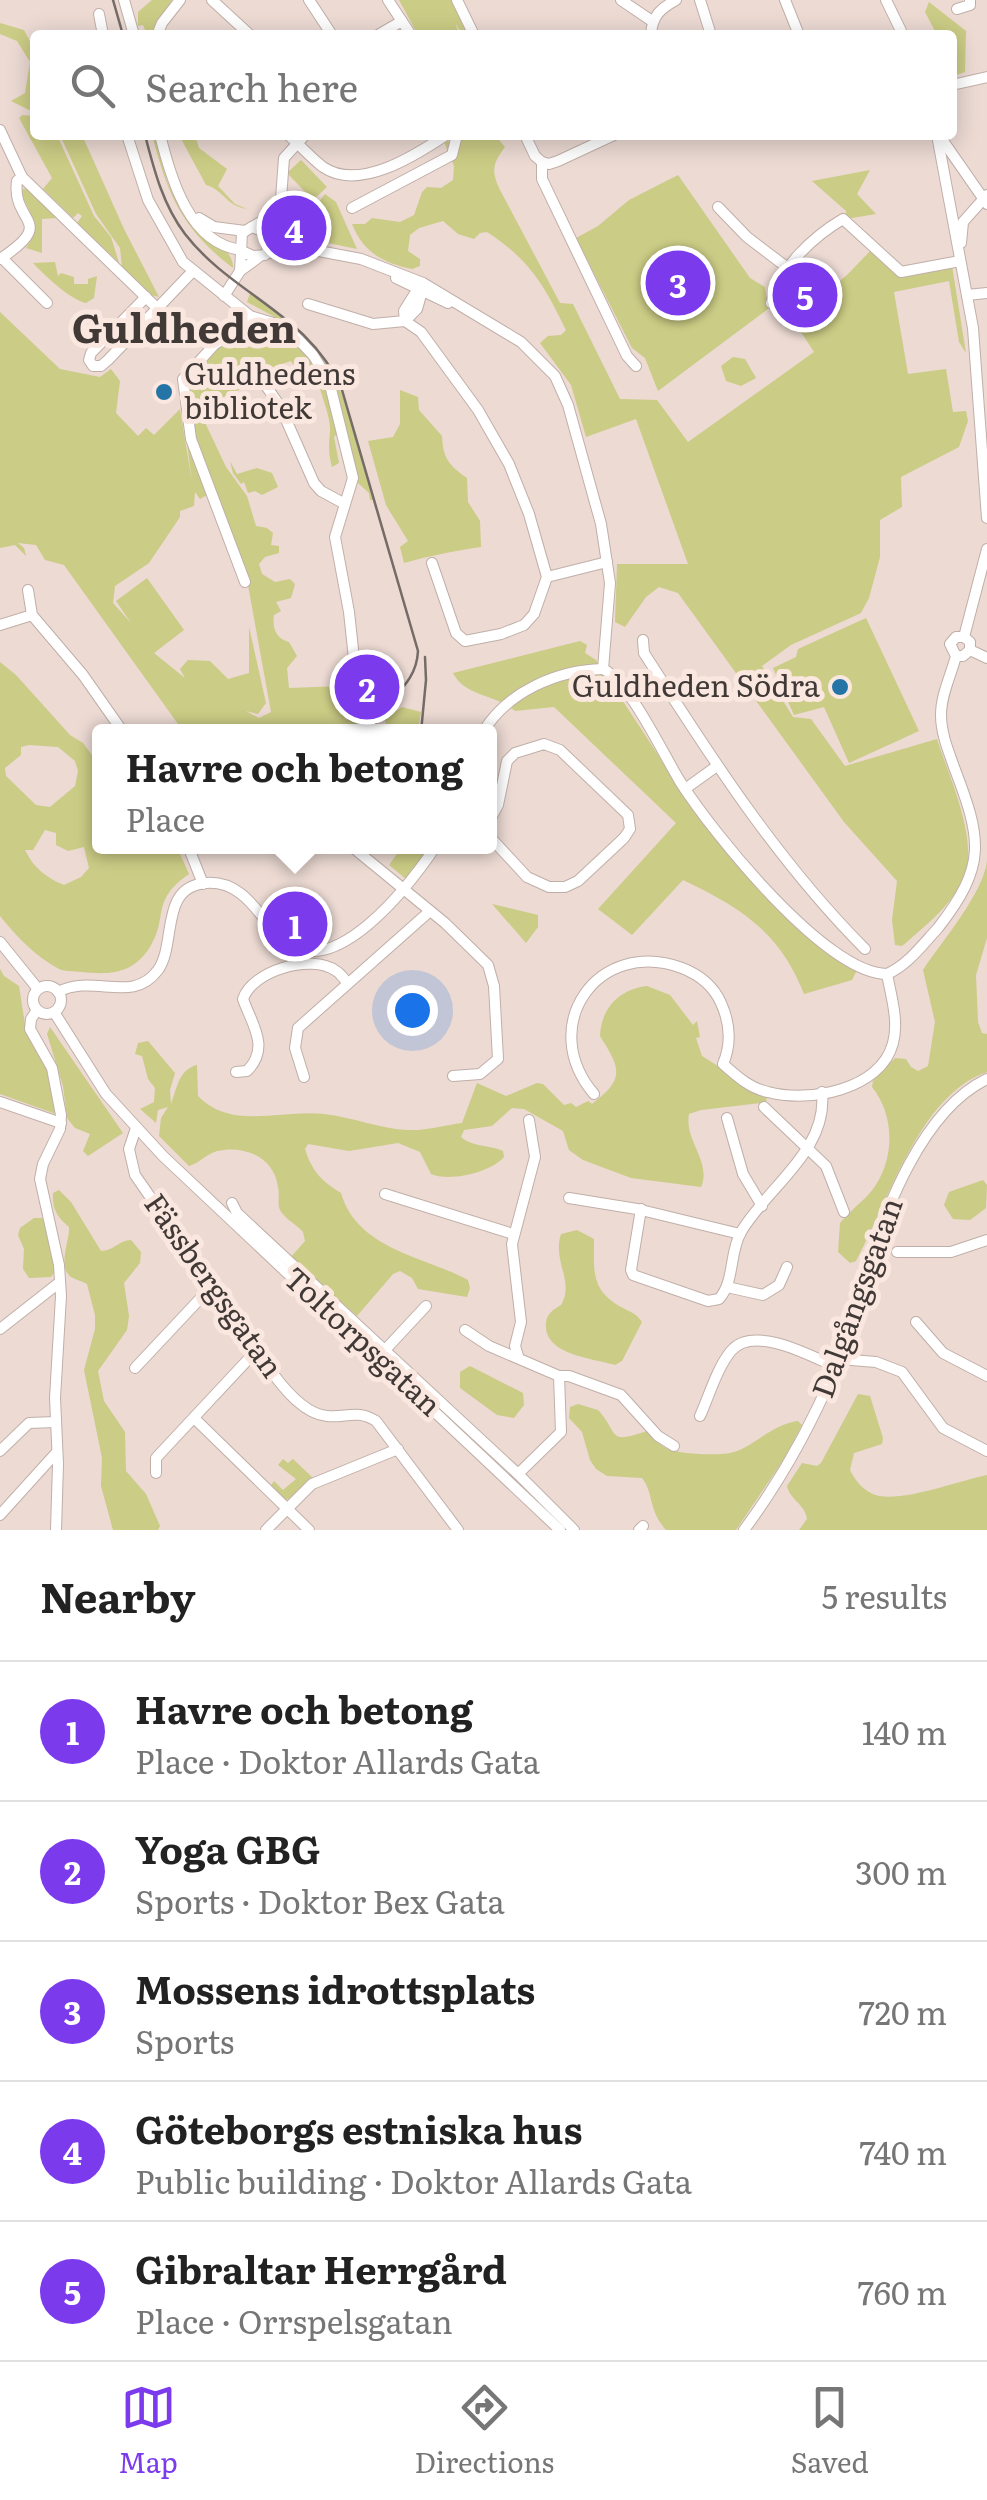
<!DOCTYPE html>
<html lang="en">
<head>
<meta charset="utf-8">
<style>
  body { margin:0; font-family:Literata,serif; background:#f6f6f6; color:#222 }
  .you { position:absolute; left:412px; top:1010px; width:35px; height:35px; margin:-25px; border:8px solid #fff; border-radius:50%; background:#1a73e8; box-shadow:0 0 0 15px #1a73e833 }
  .badge { display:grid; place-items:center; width:65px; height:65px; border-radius:50%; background:#7c3aed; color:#fff; font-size:32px; font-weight:700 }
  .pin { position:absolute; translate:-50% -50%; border:5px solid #fff; box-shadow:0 2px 10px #0006 }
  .popup { position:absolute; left:92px; top:724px; width:405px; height:130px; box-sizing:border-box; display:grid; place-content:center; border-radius:10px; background:#fff; filter:drop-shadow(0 2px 8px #0005); font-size:32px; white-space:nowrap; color:#767676 }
  .popup b { font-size:38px; color:#222 }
  .popup::after { content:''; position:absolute; left:50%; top:100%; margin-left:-20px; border:20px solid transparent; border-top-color:#fff }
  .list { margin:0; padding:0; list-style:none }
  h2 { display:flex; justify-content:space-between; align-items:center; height:130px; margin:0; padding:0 40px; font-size:42px }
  h2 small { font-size:32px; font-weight:400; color:#767676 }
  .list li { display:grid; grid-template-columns:65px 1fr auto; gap:30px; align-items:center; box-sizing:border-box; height:140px; padding:0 40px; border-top:2px solid #e0e0e0 }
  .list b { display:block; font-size:38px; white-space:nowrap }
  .list p { margin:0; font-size:32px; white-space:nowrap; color:#767676 }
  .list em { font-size:32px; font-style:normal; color:#767676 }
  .icon { flex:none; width:55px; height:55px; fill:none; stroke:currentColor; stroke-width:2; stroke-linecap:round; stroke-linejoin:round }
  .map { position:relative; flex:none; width:987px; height:1530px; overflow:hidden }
  .search { position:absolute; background:#fff; box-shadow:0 5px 25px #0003; left:30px; right:30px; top:30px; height:110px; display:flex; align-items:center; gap:25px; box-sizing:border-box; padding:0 35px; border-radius:10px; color:#767676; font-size:38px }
  .sheet { height:830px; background:#fff }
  nav { display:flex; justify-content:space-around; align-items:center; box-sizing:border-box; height:140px; border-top:2px solid #e0e0e0; background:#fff; font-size:28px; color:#767676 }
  nav a { display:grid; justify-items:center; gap:5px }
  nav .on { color:#7c3aed }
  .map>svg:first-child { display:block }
  .green { fill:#cbcc85; fill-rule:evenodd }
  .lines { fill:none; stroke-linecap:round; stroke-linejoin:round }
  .minor-casing { stroke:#c0afa8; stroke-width:12 }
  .minor { stroke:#fff; stroke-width:10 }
  .tram { stroke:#756b67; stroke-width:2.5 }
  .poi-dot { fill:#2475a6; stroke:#f9e7e0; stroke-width:4 }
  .labels { text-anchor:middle; stroke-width:10; stroke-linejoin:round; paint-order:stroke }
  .poi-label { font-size:30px; fill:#403936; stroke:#f9e7e0; text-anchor:start }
  .street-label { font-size:30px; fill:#403936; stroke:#f9e7e0 }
  .district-label { font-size:40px; font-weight:bold; fill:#403936; stroke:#f9e7e0 }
</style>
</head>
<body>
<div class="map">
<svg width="987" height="1530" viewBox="0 0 987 1530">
  <rect width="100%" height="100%" fill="#ecdad3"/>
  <g class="green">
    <polygon points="152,0 172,0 153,35 141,35 140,31 145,30 143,25 138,26 138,12"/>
    <polygon points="399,0 453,0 470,35 463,35 455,23 460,35 418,35"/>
    <polygon points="929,2 966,31 965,72 954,76 952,35 937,35 925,12"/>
    <polygon points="0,23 24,30 35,51 35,113 11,101 25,93 30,62 17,41 0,34"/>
    <polygon points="22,115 35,116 35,135 57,135 94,216 111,237 119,263 77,223 82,216 78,213 73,218 43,189 52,178 19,118"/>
    <polygon points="60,135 82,135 124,229 159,297 151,295 122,267 120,248 96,214"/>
    <path d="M 152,135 L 155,135 C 162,160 165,189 183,209 C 196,224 235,249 233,268 C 182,229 168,196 152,135 Z"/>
    <path d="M 179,135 L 195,135 L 199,148 L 227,169 L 218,186 L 235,204 L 247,209 C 226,206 224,190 206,185 Z"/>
    <path d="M 465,135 L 495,135 L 505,147 C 493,163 491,170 499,188 L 560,303 L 573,304 L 620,399 L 657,400 L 688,442 L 814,352 L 780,300 L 784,290 L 803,313 L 848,274 L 873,248 C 903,288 908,276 952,266 L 966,353 L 959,342 L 949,281 L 894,292 L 908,374 L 946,369 L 953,412 L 966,411 L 968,421 L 959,447 L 901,477 L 902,507 L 880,520 L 880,557 L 869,598 L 861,613 L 791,645 L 762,666 L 793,717 L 811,719 L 845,766 L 937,739 C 949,777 982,846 962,883 C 948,908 923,928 902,946 L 895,945 L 892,920 L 897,881 L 844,822 L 678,593 L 659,587 L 646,597 L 625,627 L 615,622 L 617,564 L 688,564 L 636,419 L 586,437 L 571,385 L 540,343 L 548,336 L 561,335 L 566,330 C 544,285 530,260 487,232 L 480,233 L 474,239 L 458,234 L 443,221 L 419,228 L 410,235 L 408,251 L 420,259 L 420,266 L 412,269 C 383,263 363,252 352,224 L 365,224 L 372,218 L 400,222 L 414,215 L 422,192 L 427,187 L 441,188 L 453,180 L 454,166 L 444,142 L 462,140 Z"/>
    <polygon points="301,160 327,187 313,200 287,173"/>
    <polygon points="870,170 857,194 876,214 846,219 846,211 812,181"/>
    <polygon points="678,175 750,278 765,287 768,309 658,391 645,358 632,348 576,238 598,226 629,200"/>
    <path d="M 28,188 L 57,218 L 42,219 L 42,253 L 26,248 C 40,229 31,213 21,194 L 23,189 Z"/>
    <polygon points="325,194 336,202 357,249 328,243 304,221"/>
    <path d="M 55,262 L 58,276 L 61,273 L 74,277 L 74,284 L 88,284 L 88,279 L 97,276 L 94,298 L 86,303 C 71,300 45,276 33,263 Z"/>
    <path d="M 250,293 C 270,308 293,323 310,342 C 348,384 358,447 374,500 L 370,500 L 369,493 L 358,483 L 344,418 L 331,376 L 273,316 L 247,302 Z"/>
    <path d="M 0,312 L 60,369 L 100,377 L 111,369 L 120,381 L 116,413 L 138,436 L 146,428 L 154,435 L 180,409 L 192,482 L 185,428 L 207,495 L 200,499 L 195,492 L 194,506 L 180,511 L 180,517 L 149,563 L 115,586 L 113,603 L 131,623 L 116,601 L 147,578 L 184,630 L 154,653 L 185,678 L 180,669 L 188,660 L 210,661 L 228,679 L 249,673 L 249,627 L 266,703 L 258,714 L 246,711 L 259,718 L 271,712 L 248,585 L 196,444 L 189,391 L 195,384 L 196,369 C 211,354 239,328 261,326 C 307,322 331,399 338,433 L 334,437 L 339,463 L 332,467 C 328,453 329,444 330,432 C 331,418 323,401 320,388 L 299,375 L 291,361 L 276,366 L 258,383 L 250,380 L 251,384 L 202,407 L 200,412 L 226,467 L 247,496 L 256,526 L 267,528 L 273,533 L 271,545 L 279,546 L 279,553 L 265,557 L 259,564 L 262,574 L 275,582 L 290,579 L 295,584 L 291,598 L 276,602 L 281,611 L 274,615 C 272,628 276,639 289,642 L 297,656 L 287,668 L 289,688 L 342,686 L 345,719 L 356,722 L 357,731 L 183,731 L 64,565 L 45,560 L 36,545 L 18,543 L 24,548 L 26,556 L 15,545 L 0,548 Z"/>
    <polygon points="733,357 745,359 756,378 741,386 726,381 721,366"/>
    <path d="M 400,390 L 418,397 L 419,410 L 442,436 C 443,459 449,465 467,478 L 468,502 L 480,521 L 481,547 C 453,551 429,556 404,563 L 400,547 L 408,541 L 386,505 L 368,441 L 393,437 L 400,424 Z"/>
    <polygon points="230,461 237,474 257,468 272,473 278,487 262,495 255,491 248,493 244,482 241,484 233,473"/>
    <polygon points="866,618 919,731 849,763 824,707 794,715 773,668 796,657 798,649"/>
    <path d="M 580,641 L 587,645 L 585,653 L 596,660 L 666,767 L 748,876 L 857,970 L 852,980 L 804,994 C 780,932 740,907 683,880 L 632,935 L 598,909 L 676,823 L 554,707 L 515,711 C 496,694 465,697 453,673 Z"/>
    <path d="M 0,662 L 16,675 L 70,735 L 83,743 L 100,766 L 100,846 L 177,847 L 189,874 C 150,901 169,916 150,947 C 133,974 110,975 82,972 C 74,971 66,972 59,969 C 36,957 16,936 0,916 ZM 29,745 L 58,747 L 75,761 L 78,771 L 75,786 L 50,807 L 36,805 L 6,776 L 5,768 L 21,755 L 21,747 ZM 45,830 L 56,833 L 56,845 L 68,851 L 84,847 L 89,868 L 81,877 L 64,885 C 46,878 33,867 25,850 L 33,850 Z"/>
    <polygon points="402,707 421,712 418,731 387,731 385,719"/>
    <polygon points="402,847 431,847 406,879 389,865"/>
    <path d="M 987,861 L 987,938 L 976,975 L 978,1022 L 982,1033 L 987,1034 L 987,1072 C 919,1095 888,1203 856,1261 L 850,1263 L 838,1252 L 840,1223 C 847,1215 854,1208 862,1201 C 895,1172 898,1119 872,1087 L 873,1081 L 895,1058 L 906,1059 L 911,1067 L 918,1071 L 928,1066 L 935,1022 L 923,970 C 942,941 983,894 987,861 Z"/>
    <polygon points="492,904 538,915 538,927 526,943"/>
    <polygon points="0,969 4,976 19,986 26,1031 50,1076 56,1114 0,1094"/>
    <path d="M 647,986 L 670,995 L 693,1025 L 697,1021 L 700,1037 L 696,1038 L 702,1056 L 767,1097 L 766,1102 L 761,1103 L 701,1110 L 689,1114 C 684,1140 712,1162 701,1187 L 631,1178 L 583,1160 L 569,1150 L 563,1131 L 524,1109 L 512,1108 L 492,1126 L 464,1130 L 461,1137 C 472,1147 490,1145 503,1151 L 504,1157 C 490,1173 449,1182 431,1174 L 420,1152 L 398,1143 L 349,1151 L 308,1144 L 305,1149 C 312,1171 321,1181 341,1193 C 357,1249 423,1256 468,1280 L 470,1288 L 467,1297 L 418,1289 L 412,1278 L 400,1271 L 393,1274 L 357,1316 L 290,1258 L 305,1241 L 303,1232 C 297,1225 284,1218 280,1210 C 277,1203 280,1194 278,1187 C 274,1156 243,1145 217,1151 C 206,1154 200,1163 189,1166 L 159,1136 L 161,1118 L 168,1107 L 158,1110 L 156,1123 L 140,1109 L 154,1102 L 155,1088 L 148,1079 L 142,1056 L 135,1054 L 138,1043 L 148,1041 L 175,1073 L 170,1090 L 171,1104 C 177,1089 178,1070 197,1065 L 198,1096 C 232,1131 281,1109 324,1114 C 352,1117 380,1129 408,1130 C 426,1131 445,1125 462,1123 L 477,1083 L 506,1096 L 537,1083 L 543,1084 L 564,1105 L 571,1103 L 576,1107 L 588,1101 L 592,1104 C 626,1078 620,1068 600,1036 C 601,1008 620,989 647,986 Z"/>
    <polygon points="50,1027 123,1133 88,1156 83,1151 90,1134 75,1128 67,1118 63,1086 47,1034"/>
    <polygon points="983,1180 987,1185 986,1208 970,1220 953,1219 944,1205 949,1192"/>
    <path d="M 59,1190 L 71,1202 L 101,1251 C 114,1251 119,1240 131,1240 L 141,1252 L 140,1263 L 124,1283 L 129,1316 L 127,1330 L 98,1371 L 104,1401 L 125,1432 L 126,1471 L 146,1494 L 160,1526 L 158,1530 L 113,1530 L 101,1486 L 102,1458 L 84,1370 L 95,1329 L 95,1315 L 87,1284 C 82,1281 76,1280 71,1277 C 57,1267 70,1240 69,1227 C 57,1217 52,1209 53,1193 Z"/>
    <polygon points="34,1218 42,1218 46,1225 56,1270 51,1277 29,1278 23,1269 24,1249 18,1235 20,1228"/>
    <path d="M 577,1230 L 594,1239 C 594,1270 590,1291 623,1308 C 632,1313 636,1313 642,1322 L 622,1361 L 615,1365 C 592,1358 543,1355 546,1323 C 547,1313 553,1310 561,1305 C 575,1281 552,1261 561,1234 Z"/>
    <polygon points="470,1366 523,1393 524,1405 514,1418 497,1415 460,1388 460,1372"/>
    <path d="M 858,1394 L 870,1396 L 883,1438 L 882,1444 L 854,1453 L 850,1470 C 856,1482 865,1493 879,1496 C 906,1501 958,1481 987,1475 L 987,1530 L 799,1530 L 807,1519 C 805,1504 790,1500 787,1486 L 802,1463 L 817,1466 L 821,1463 Z"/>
    <path d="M 578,1404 L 598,1410 C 620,1434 606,1445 647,1431 C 654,1436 657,1443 664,1447 C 676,1455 721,1456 734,1452 C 754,1446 773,1424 798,1421 L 802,1425 L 784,1459 L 736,1530 L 666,1530 C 648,1510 654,1493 642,1478 L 607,1476 L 596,1469 L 590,1460 L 582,1432 L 569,1418 L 570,1407 Z"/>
    <polygon points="283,1459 288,1463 293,1459 314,1479 307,1482 289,1499 283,1500 270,1487 274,1481 283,1490 296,1479 278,1465"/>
  </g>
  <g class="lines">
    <defs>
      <g id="minor">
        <polyline points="124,0 134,35"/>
        <polyline points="212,0 250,35"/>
        <polyline points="309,0 332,35"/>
        <polyline points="388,0 411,35"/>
        <polyline points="457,0 474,35"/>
        <polyline points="621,0 652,21"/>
        <polyline points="700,0 711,35"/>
        <polyline points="785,0 799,35"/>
        <polyline points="886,0 903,35"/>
        <polyline points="957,9 970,5 970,0"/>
        <polyline points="99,14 103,35"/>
        <polyline points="157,35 162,23 180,0"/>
        <polyline points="378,35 402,21"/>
        <path d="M 651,35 C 652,16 660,9 676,0"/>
        <polyline points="952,85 987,77"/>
        <polyline points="0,130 22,177 157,308"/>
        <polyline points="127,135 148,200 183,262 250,316 280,325 294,335 313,355 329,381 353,478 335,537 349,612 360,714"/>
        <path d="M 160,135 C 171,177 188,243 241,250"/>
        <path d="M 288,135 C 300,145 311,158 323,167 C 359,192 416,155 446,135"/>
        <polyline points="525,135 535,156 542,162 542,179 627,356 636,366"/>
        <polyline points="937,135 973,328 987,518"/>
        <polyline points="939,135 987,204"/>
        <polyline points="542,162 549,164 558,161 614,135"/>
        <polyline points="718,207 747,237 789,269"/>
        <polyline points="352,208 452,155 457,135"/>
        <polyline points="199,218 214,227 245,231"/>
        <polyline points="252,227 271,216 281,199 284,158 305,135"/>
        <polyline points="271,238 308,249 361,259 423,283 521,342 555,376 568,405 601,524 610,583 603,669"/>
        <polyline points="961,243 963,222 987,195"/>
        <polyline points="267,253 303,251"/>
        <polyline points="2,258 47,303"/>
        <path d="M 0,259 C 59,220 11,224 17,181 L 22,177"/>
        <polyline points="240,271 242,233 252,227 269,234 271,244 265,255 253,256 242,251"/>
        <polyline points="396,278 448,303"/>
        <polyline points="967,295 987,293"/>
        <polyline points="224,296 240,271 259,257"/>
        <polyline points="146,297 91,353 89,360 93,366 101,366 108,360 192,272"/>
        <path d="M 771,303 C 779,268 814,236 843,219 L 901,272 L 960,261"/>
        <polyline points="308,304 373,324 405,321"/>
        <polyline points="405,321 421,332 478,410 509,464 529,514 547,577 534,614 524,625 501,634 465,641 456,633 432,563"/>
        <polyline points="405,321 404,311 419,287"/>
        <polyline points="405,321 417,309 423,288"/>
        <polyline points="266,386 280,406 314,483 321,491 345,504"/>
        <polyline points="547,577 607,562"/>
        <polyline points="245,582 191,439 183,379 215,344 244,326 250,316"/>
        <polyline points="28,590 32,615 83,675 123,732"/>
        <polyline points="0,625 32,615"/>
        <polyline points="964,637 987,549"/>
        <path d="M 643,640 L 644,653 C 710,756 778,862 865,949"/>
        <polyline points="970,650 987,658"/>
        <path d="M 603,669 C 630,682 664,756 681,783 C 713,833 826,974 887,974"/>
        <path d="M 483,732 C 507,692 557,670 603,669"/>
        <polyline points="685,789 717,766"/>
        <polyline points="490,820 498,805 507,761 515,753 544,744 560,750 628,815 630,829 624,838 578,881 565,887 549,887 527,877 490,837"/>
        <polyline points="188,846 203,884"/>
        <polyline points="351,846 445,923 488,965 494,986 498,1059 480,1074 453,1076"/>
        <polyline points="0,942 38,989"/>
        <path d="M 887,974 C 908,965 923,944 938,928 C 987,865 982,840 954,767 C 948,750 941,733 941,715 C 941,695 951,675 956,656 L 950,644 L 956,637 L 964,637 L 970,642 L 970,650 L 963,656 L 956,656"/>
        <circle cx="47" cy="1000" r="14"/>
        <path d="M 58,992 C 94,973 132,1005 158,970 C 177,943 159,887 206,883 C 245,880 260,919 283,940 C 334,985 411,883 436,846"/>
        <polyline points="37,1010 31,1019 30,1029 52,1068 61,1115 60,1129 43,1164 40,1179 59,1265 61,1296 55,1398 58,1464 56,1530"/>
        <polyline points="54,1012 106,1094 163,1156 560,1530"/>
        <path d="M 236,1072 L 247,1071 C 271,1047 251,1023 243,999 C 252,971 311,953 336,971 C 339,972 346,981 347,983"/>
        <polyline points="304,1077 295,1048 298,1028 430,911"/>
        <path d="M 594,1094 C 536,1026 598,937 682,968 C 700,975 713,985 721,1003 C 730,1023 732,1043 723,1064 C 737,1076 749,1088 768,1092 C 809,1103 881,1090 893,1043 C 899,1021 891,996 887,974"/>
        <polyline points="0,1102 61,1123"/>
        <polyline points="764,1107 826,1166 844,1212"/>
        <polyline points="727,1118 743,1174 762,1206"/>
        <path d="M 136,1128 L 129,1149 L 135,1175 L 274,1375 C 286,1391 305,1414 327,1416 C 346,1418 357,1409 376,1421 L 458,1530"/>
        <polyline points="385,1194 513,1234"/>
        <polyline points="569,1198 637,1209 740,1234"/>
        <polyline points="232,1203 237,1213 518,1474 574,1530"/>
        <path d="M 641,1209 L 631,1270 L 633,1275 L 708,1301 L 719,1299 C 735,1281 729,1253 741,1232 C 768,1186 828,1151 822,1092"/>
        <polyline points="897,1252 951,1252 987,1240"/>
        <polyline points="727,1287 763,1295 779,1285 787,1267"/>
        <polyline points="916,1322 943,1353 987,1376"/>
        <polyline points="0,1329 60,1282"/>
        <polyline points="465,1330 489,1346 559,1376 561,1432 518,1474"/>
        <polyline points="385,1350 426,1306"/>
        <polyline points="518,1356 515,1346 521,1322 512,1244 535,1157 529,1120"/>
        <polyline points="839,1359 876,1362 902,1372 943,1428 987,1451"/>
        <polyline points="135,1368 212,1286"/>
        <polyline points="559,1376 569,1376 621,1395 658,1436 674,1446"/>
        <path d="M 700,1416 C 709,1396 717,1368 731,1351 C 753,1324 811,1356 836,1367"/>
        <polyline points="194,1418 309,1530"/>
        <polyline points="0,1451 29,1423 55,1422"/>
        <polyline points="156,1473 156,1458 256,1351"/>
        <polyline points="0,1515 56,1453"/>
        <polyline points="266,1530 312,1484 398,1449"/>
        <polyline points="639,1530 643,1526"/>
        <path d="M 744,1530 C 781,1480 810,1428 834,1371 C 847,1340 853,1307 864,1275 C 885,1211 922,1110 987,1079"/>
      </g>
    </defs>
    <use href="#minor" class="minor-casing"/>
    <use href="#minor" class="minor"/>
    <g class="tram">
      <polyline points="113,0 123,35"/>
      <path d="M 145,135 C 154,170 163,205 185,234 C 233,296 309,313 342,390 L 418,651 C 416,691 379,699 373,732"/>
      <polyline points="421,732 426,680 425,657"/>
    </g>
  </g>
  <g class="poi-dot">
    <circle cx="164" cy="392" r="10"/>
    <circle cx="840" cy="687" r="10"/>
  </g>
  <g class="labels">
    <g class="poi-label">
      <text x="184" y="385">Guldhedens<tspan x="184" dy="34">bibliotek</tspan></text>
      <text x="820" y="697" text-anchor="end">Guldheden Södra</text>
    </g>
    <g class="street-label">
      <text transform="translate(213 1286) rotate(55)" y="10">Fässbergsgatan</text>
      <text transform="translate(858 1298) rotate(-70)" y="10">Dalgångsgatan</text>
      <text transform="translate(362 1342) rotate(43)" y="10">Toltorpsgatan</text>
    </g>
    <g class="district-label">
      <text x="184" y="343">Guldheden</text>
    </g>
  </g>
</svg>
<div class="you"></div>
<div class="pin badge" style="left:295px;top:924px">1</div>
<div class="popup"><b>Havre och betong</b>Place</div>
<div class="pin badge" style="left:367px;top:687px">2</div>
<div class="pin badge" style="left:678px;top:283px">3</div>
<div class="pin badge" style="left:294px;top:228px">4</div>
<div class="pin badge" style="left:805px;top:295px">5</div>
<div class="search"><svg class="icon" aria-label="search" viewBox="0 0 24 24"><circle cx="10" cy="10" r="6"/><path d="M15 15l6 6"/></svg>Search here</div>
</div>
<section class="sheet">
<h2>Nearby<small>5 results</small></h2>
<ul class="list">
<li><span class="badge">1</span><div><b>Havre och betong</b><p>Place · Doktor Allards Gata</p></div><em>140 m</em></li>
<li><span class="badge">2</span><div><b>Yoga GBG</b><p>Sports · Doktor Bex Gata</p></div><em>300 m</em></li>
<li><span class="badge">3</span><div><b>Mossens idrottsplats</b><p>Sports</p></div><em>720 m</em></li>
<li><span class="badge">4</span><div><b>Göteborgs estniska hus</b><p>Public building · Doktor Allards Gata</p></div><em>740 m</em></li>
<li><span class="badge">5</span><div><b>Gibraltar Herrgård</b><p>Place · Orrspelsgatan</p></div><em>760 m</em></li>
</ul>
</section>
<nav>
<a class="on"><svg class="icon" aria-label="map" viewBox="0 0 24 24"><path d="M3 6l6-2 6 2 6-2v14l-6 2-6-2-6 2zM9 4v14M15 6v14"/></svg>Map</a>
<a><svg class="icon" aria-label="directions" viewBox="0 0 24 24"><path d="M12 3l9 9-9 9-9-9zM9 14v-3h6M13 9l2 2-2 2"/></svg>Directions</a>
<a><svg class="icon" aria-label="saved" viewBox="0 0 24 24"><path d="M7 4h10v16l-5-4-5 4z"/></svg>Saved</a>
</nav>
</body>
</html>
